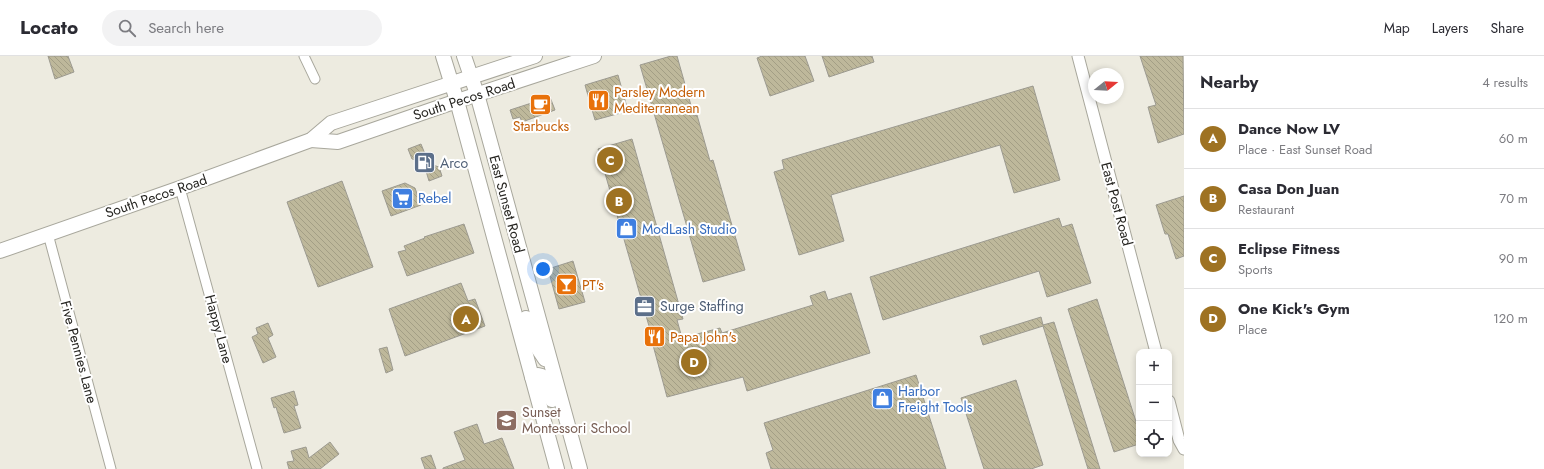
<!DOCTYPE html>
<html lang="en">
<head>
<meta charset="utf-8">
<style>
  body { margin:0; font-family:Jost,sans-serif; background:#f2f2f3; color:#2b2b33 }
  .controls { position:absolute; right:12px; bottom:12px; display:grid; overflow:hidden; border-radius:8px; box-shadow:0 2px 6px #0003 }
  .controls button { width:36px; height:36px; display:grid; place-items:center; padding:0; border:0; border-bottom:1px solid #e1e1e2; background:#fff; color:#2b2b33; font:20px sans-serif }
  .compass { position:absolute; left:1088px; top:12px; width:36px; height:36px; border-radius:50%; background:#fff; box-shadow:0 2px 6px #0003; rotate:72deg }
  .you { position:absolute; left:543px; top:213px; width:14px; height:14px; margin:-10px; border:3px solid #fff; border-radius:50%; background:#1a73e8; box-shadow:0 0 0 6px #1a73e833 }
  .badge { display:grid; place-items:center; width:26px; height:26px; border-radius:50%; background:#9e7222; color:#fff; font-size:13px; font-weight:700 }
  .pin { position:absolute; translate:-50% -50%; border:2px solid #fff; box-shadow:0 1px 4px #0006 }
  .list { margin:0; padding:0; list-style:none }
  h2 { display:flex; justify-content:space-between; align-items:center; height:52px; margin:0; padding:0 16px; font-size:17px }
  h2 small { font-size:13px; font-weight:400; color:#7c7c81 }
  .list li { display:grid; grid-template-columns:26px 1fr auto; gap:12px; align-items:center; box-sizing:border-box; height:60px; padding:0 16px; border-top:1px solid #e1e1e2 }
  .list b { display:block; font-size:15px; white-space:nowrap }
  .list p { margin:0; font-size:13px; white-space:nowrap; color:#7c7c81 }
  .list em { font-size:13px; font-style:normal; color:#7c7c81 }
  .icon { flex:none; width:22px; height:22px; fill:none; stroke:currentColor; stroke-width:2; stroke-linecap:round; stroke-linejoin:round }
  .map { position:relative; flex:none; width:1184px; height:413px; overflow:hidden }
  header { display:flex; align-items:center; gap:24px; box-sizing:border-box; height:56px; padding:0 20px; background:#fff; border-bottom:1px solid #e1e1e2 }
  header strong { font-size:19px }
  nav { display:flex; gap:22px; margin-inline-start:auto; font-size:14px }
  .search { width:280px; height:36px; background:#f2f2f3; display:flex; align-items:center; gap:10px; box-sizing:border-box; padding:0 14px; border-radius:22px; color:#7c7c81; font-size:15px }
  main { display:flex }
  aside { flex:1; background:#fff }
  .map>svg:first-child { display:block }
  .building { fill:url(#building-back-hatch); stroke:#9c9a90 }
  .lines { fill:none; stroke-linecap:round; stroke-linejoin:round }
  .minor-casing { stroke:#a8a79c; stroke-width:11 }
  .tertiary-casing { stroke:#a8a79c; stroke-width:13 }
  .primary-casing { stroke:#a8a79c; stroke-width:16 }
  .minor { stroke:#fff; stroke-width:9 }
  .tertiary { stroke:#fff; stroke-width:11 }
  .primary { stroke:#fff; stroke-width:14 }
  .labels { text-anchor:middle; stroke-width:4; stroke-linejoin:round; paint-order:stroke }
  .food-label { font-size:14px; fill:#c56008; stroke:#fff; text-anchor:start }
  .street-label { font-size:14px; fill:#272622; stroke:#fff }
  .service-label { font-size:14px; fill:#4e5e75; stroke:#fff; text-anchor:start }
  .shop-label { font-size:14px; fill:#366cbe; stroke:#fff; text-anchor:start }
  .education-label { font-size:14px; fill:#785e54; stroke:#fff; text-anchor:start }
</style>
</head>
<body>
<header>
<strong>Locato</strong>
<div class="search"><svg class="icon" aria-label="search" viewBox="0 0 24 24"><circle cx="10" cy="10" r="6"/><path d="M15 15l6 6"/></svg>Search here</div>
<nav><a>Map</a><a>Layers</a><a>Share</a></nav>
</header>
<main>
<div class="map">
<svg width="1184" height="413" viewBox="0 0 1184 413">
  <defs>
    <pattern id="building-back-hatch" width="6" height="6" patternUnits="userSpaceOnUse"><rect width="6" height="6" fill="#beb89b"/><path d="M-1 5l2 2M0 0l6 6M5-1l2 2" fill="none" stroke="#a39e85"/></pattern>
  </defs>
  <rect width="100%" height="100%" fill="#edebe0"/>
  <g class="building">
    <polygon points="48,0 68,0 74,16 55,23"/>
    <polygon points="671,0 677,0 694,60 697,59 710,105 713,104 745,214 703,226 640,9"/>
    <polygon points="762,0 805,0 814,25 770,40 757,2"/>
    <polygon points="822,0 872,0 874,6 829,21"/>
    <polygon points="1140,0 1183,0 1184,78 1158,87 1148,51 1156,49"/>
    <polygon points="618,19 628,55 595,64 585,29"/>
    <polygon points="1033,30 1060,124 1014,137 1000,89 831,139 844,185 799,199 774,116 784,113 782,104"/>
    <polygon points="550,41 555,54 522,66 520,61 513,63 510,54"/>
    <polygon points="632,83 683,263 677,264 682,282 720,272 722,277 813,249 810,240 825,235 828,244 851,237 870,297 747,335 743,321 667,341 650,278 651,277 598,93"/>
    <polygon points="421,88 425,98 430,100 433,109 439,111 442,120 429,125 426,115 420,114 417,104 412,103 408,93"/>
    <polygon points="342,125 373,211 318,231 287,146"/>
    <polygon points="405,127 415,132 421,149 391,160 382,135"/>
    <polygon points="1184,140 1184,200 1176,203 1168,178 1165,178 1156,149"/>
    <polygon points="1059,162 1062,171 1072,168 1091,227 1047,241 1039,215 883,264 870,221"/>
    <polygon points="464,168 474,197 407,220 398,196 406,194 404,190 425,182 424,181"/>
    <polygon points="573,205 585,246 559,253 548,213"/>
    <polygon points="461,227 468,245 475,243 485,270 405,300 389,253"/>
    <polygon points="1097,243 1139,375 1139,388 1114,396 1068,253"/>
    <polygon points="1041,261 1043,269 1054,266 1100,413 1088,413 1043,270 983,289 980,280"/>
    <polygon points="268,267 273,279 268,282 276,301 263,307 252,281 258,278 256,272"/>
    <polygon points="387,291 393,314 386,317 379,293"/>
    <polygon points="916,319 946,413 771,413 766,397 773,394 764,367"/>
    <polygon points="1016,324 1043,409 1031,413 984,413 961,342"/>
    <polygon points="294,335 298,349 294,350 301,372 284,377 276,351 274,352 271,342"/>
    <polygon points="477,368 484,388 502,382 514,413 443,413 443,412 465,404 454,376"/>
    <polygon points="330,386 339,398 320,413 289,413 287,406 294,405 291,395 306,391 309,402"/>
    <polygon points="431,399 436,413 425,413 421,402"/>
  </g>
  <g class="lines">
    <defs>
      <g id="minor">
        <polyline points="304,0 315,23"/>
        <polyline points="180,132 257,413"/>
        <polyline points="48,178 111,413"/>
      </g>
      <g id="tertiary">
        <polyline points="1078,0 1156,296"/>
        <polyline points="1169,345 1179,384 1184,393"/>
      </g>
      <g id="primary">
        <polyline points="443,0 457,45 557,413"/>
        <polyline points="464,0 477,38 580,413"/>
        <polyline points="311,84 338,86 457,45 594,0"/>
        <polyline points="0,195 180,132 311,84 331,67 535,0"/>
        <polyline points="526,262 533,285 545,303 548,303"/>
        <polyline points="532,321 538,319 542,320 547,329 552,344"/>
      </g>
    </defs>
    <use href="#minor" class="minor-casing"/>
    <use href="#tertiary" class="tertiary-casing"/>
    <use href="#primary" class="primary-casing"/>
    <use href="#minor" class="minor"/>
    <use href="#tertiary" class="tertiary"/>
    <use href="#primary" class="primary"/>
  </g>
  <defs>
    <symbol id="restaurant-square" viewBox="-11 -11 22 22"><rect x="-9" y="-9" width="18" height="18" rx="4" fill="#e8710a" stroke="#fff"/><path d="M-5-6h1v4h1v-4h1v4h1v-4h1v5L-1.5 .5V6h-2V.5L-5-1ZM5-6V6H3V1.5H1.5Q1.5-4 5-6Z" fill="#fff"/></symbol>
    <symbol id="cafe-square" viewBox="-11 -11 22 22"><rect x="-9" y="-9" width="18" height="18" rx="4" fill="#e8710a" stroke="#fff"/><path d="M-5.5-4.5H6V0H3Q3 3.5 0 3.5H-2.5Q-5.5 3.5-5.5 0ZM3-3.2v2h1.7v-2ZM-6 4.5H4V6H-6Z" fill="#fff"/></symbol>
    <symbol id="fuel-square" viewBox="-11 -11 22 22"><rect x="-9" y="-9" width="18" height="18" rx="4" fill="#5c6f8a" stroke="#fff"/><path d="M-5.5-6h7V0h2V4h1.3V-2.5L3-4.5l.8-.8L6-3V5H2.5V1h-1V6h-7ZM-4.2-4.7v3.2H.2V-4.7Z" fill="#fff"/></symbol>
    <symbol id="supermarket-square" viewBox="-11 -11 22 22"><rect x="-9" y="-9" width="18" height="18" rx="4" fill="#3f7fe0" stroke="#fff"/><path d="M-6-5.5h2.5l.6 2H6L4.5 2H-2.5L-4.4-4H-6ZM-1.5 3.2a1.3 1.3 0 1 0 .1 0ZM3 3.2a1.3 1.3 0 1 0 .1 0Z" fill="#fff"/></symbol>
    <symbol id="shop-square" viewBox="-11 -11 22 22"><rect x="-9" y="-9" width="18" height="18" rx="4" fill="#3f7fe0" stroke="#fff"/><path d="M-5-2.5h2.3a2.7 3.5 0 0 1 5.4 0H5L5.5 6h-11ZM-1.5-2.5h3a1.5 2.3 0 0 0-3 0Z" fill="#fff"/></symbol>
    <symbol id="bar-square" viewBox="-11 -11 22 22"><rect x="-9" y="-9" width="18" height="18" rx="4" fill="#e8710a" stroke="#fff"/><path d="M-6-5H6L.8 .8V4.5H3.5V6h-7V4.5H-.8V.8Z" fill="#fff"/></symbol>
    <symbol id="office-square" viewBox="-11 -11 22 22"><rect x="-9" y="-9" width="18" height="18" rx="4" fill="#5c6f8a" stroke="#fff"/><path d="M-6-3h4V-5.5h4V-3h4V5H-6ZM-1-4.5V-3h2v-1.5ZM-6 0V1H6V0Z" fill="#fff"/></symbol>
    <symbol id="school-square" viewBox="-11 -11 22 22"><rect x="-9" y="-9" width="18" height="18" rx="4" fill="#8d6e63" stroke="#fff"/><path d="M0-5L7-2L0 1L-7-2ZM-4 1L0 2.5L4 1V4Q0 6-4 4Z" fill="#fff"/></symbol>
  </defs>
  <g fill-rule="evenodd">
    <use href="#restaurant-square" x="586" y="32" width="25" height="25"/>
    <use href="#cafe-square" x="528" y="36" width="25" height="25"/>
    <use href="#fuel-square" x="412" y="94" width="25" height="25"/>
    <use href="#supermarket-square" x="390" y="130" width="25" height="25"/>
    <use href="#shop-square" x="614" y="160" width="25" height="25"/>
    <use href="#bar-square" x="554" y="216" width="25" height="25"/>
    <use href="#office-square" x="632" y="238" width="25" height="25"/>
    <use href="#restaurant-square" x="642" y="268" width="25" height="25"/>
    <use href="#shop-square" x="870" y="330" width="25" height="25"/>
    <use href="#school-square" x="494" y="352" width="25" height="25"/>
  </g>
  <g class="labels">
    <g class="food-label">
      <text x="614" y="41">Parsley Modern<tspan x="614" dy="16">Mediterranean</tspan></text>
      <text x="541" y="75" text-anchor="middle">Starbucks</text>
      <text x="582" y="234">PT's</text>
      <text x="670" y="286">Papa John's</text>
    </g>
    <g class="street-label">
      <text transform="translate(464 43) rotate(-18)" y="5">South Pecos Road</text>
      <text transform="translate(156 140) rotate(-19)" y="5">South Pecos Road</text>
      <text transform="translate(507 148) rotate(75)" y="5">East Sunset Road</text>
      <text transform="translate(1117 148) rotate(75)" y="5">East Post Road</text>
      <text transform="translate(219 273) rotate(75)" y="5">Happy Lane</text>
      <text transform="translate(79 296) rotate(75)" y="5">Five Pennies Lane</text>
    </g>
    <g class="service-label">
      <text x="440" y="112">Arco</text>
      <text x="660" y="255">Surge Staffing</text>
    </g>
    <g class="shop-label">
      <text x="418" y="147">Rebel</text>
      <text x="642" y="178">ModLash Studio</text>
      <text x="898" y="340">Harbor<tspan x="898" dy="16">Freight Tools</tspan></text>
    </g>
    <g class="education-label">
      <text x="522" y="361">Sunset<tspan x="522" dy="16">Montessori School</tspan></text>
    </g>
  </g>
</svg>
<div class="controls">
<button>+</button>
<button>−</button>
<button><svg class="icon" aria-label="locate" viewBox="0 0 24 24"><circle cx="12" cy="12" r="6"/><path d="M12 2v4M12 18v4M2 12h4M18 12h4"/></svg></button>
</div>
<svg class="compass" viewBox="-18 -18 36 36"><path d="M0-13l5 13h-10z" fill="#e53935"/><path d="M0 13l5-13h-10z" fill="#7c7c81"/></svg>
<div class="you"></div>
<div class="pin badge" style="left:466px;top:263px">A</div>
<div class="pin badge" style="left:619px;top:145px">B</div>
<div class="pin badge" style="left:610px;top:104px">C</div>
<div class="pin badge" style="left:694px;top:306px">D</div>
</div>
<aside>
<h2>Nearby<small>4 results</small></h2>
<ul class="list">
<li><span class="badge">A</span><div><b>Dance Now LV</b><p>Place · East Sunset Road</p></div><em>60 m</em></li>
<li><span class="badge">B</span><div><b>Casa Don Juan</b><p>Restaurant</p></div><em>70 m</em></li>
<li><span class="badge">C</span><div><b>Eclipse Fitness</b><p>Sports</p></div><em>90 m</em></li>
<li><span class="badge">D</span><div><b>One Kick's Gym</b><p>Place</p></div><em>120 m</em></li>
</ul>
</aside>
</main>
</body>
</html>
